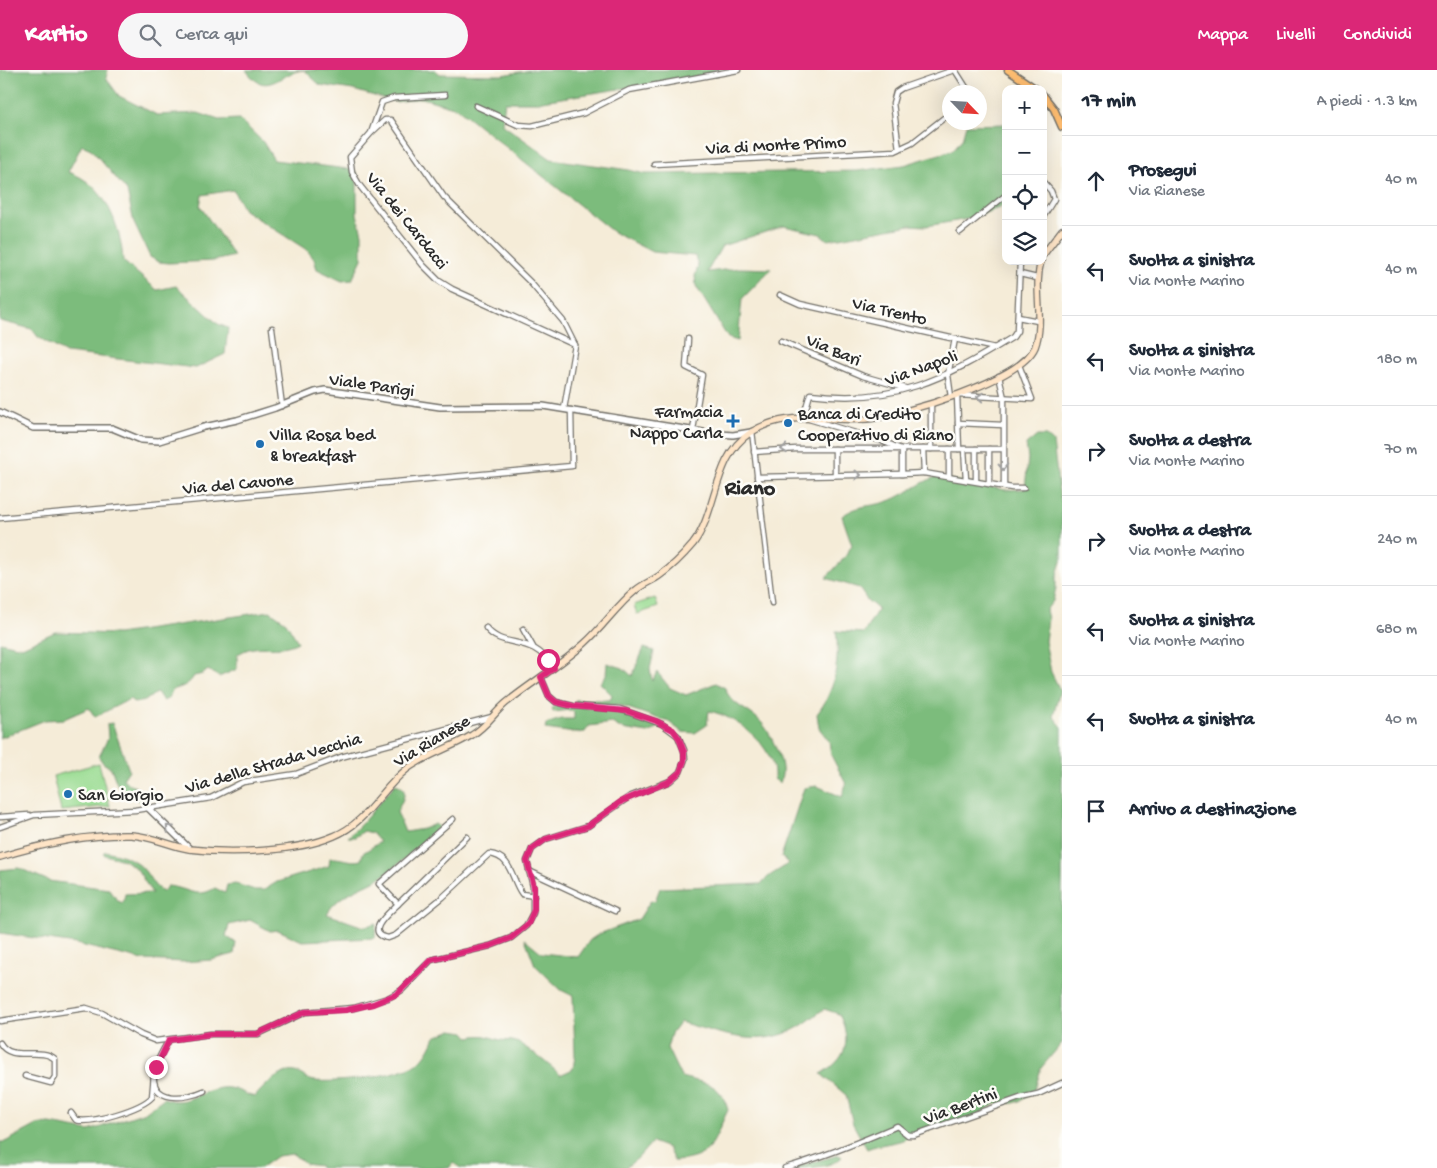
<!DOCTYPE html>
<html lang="it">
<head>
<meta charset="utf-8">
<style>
  body { margin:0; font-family:"Gochi Hand",sans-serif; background:#f6f6f7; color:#1f2937 }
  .controls { position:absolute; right:15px; top:15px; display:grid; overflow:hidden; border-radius:10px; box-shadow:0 5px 20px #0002 }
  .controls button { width:45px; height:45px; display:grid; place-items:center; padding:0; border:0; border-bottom:1px solid #e0e1e3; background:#fff; color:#1f2937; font:25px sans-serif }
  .compass { position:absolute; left:942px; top:15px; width:45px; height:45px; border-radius:50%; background:#fff; box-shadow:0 5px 20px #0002; rotate:115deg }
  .stop { position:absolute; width:15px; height:15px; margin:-11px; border:4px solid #db2777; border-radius:50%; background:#fff }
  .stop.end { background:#db2777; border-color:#fff; box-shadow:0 1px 5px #0008 }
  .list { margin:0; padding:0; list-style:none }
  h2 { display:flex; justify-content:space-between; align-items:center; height:65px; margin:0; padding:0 20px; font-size:21px }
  h2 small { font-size:16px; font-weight:400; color:#747a83 }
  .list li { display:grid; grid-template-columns:32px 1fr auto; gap:15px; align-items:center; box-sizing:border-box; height:90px; padding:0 20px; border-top:1px solid #e0e1e3 }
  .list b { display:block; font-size:19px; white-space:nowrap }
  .list p { margin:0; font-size:16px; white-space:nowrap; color:#747a83 }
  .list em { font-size:16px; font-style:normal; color:#747a83 }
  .icon { flex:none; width:28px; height:28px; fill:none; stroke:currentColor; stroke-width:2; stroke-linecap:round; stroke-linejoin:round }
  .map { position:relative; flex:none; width:1062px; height:1098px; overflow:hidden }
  header { display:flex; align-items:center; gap:30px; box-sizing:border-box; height:70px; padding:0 25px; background:#db2777; color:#fff }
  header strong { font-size:24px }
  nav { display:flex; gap:28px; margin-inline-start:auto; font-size:18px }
  .search { width:350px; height:45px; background:#f6f6f7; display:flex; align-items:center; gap:12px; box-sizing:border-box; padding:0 18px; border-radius:28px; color:#747a83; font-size:19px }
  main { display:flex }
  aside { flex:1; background:#fff }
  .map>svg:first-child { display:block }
  .green { fill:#9adc92; stroke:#62845e }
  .forest { fill:#7bbc7c; stroke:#537454 }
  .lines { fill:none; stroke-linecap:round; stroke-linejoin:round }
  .minor-casing { stroke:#726f68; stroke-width:7 }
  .tertiary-casing { stroke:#726f68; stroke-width:8 }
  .secondary-casing { stroke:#726f68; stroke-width:8 }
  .primary-casing { stroke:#726f68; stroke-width:9 }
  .minor { stroke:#fff; stroke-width:4.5 }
  .tertiary { stroke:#fff; stroke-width:5 }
  .secondary { stroke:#fee4c6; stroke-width:5.5 }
  .primary { stroke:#fdbc70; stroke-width:6 }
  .oneway { stroke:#a0a0a0 }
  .route { stroke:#db2777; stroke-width:6 }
  .poi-dot { fill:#1f6fb2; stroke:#fdfcf7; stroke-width:2 }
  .labels { text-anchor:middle; stroke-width:5; stroke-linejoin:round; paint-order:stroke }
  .street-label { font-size:18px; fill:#2b2b2b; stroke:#fdfcf7 }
  .poi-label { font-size:18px; fill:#2b2b2b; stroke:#fdfcf7; text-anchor:start }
  .district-label { font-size:22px; font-weight:bold; fill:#2b2b2b; stroke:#fdfcf7 }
</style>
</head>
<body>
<header>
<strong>Kartio</strong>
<div class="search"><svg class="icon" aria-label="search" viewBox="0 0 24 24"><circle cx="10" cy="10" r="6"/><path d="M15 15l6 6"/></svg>Cerca qui</div>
<nav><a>Mappa</a><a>Livelli</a><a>Condividi</a></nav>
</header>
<main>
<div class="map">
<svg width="1062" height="1098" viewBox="0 0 1062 1098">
  <rect width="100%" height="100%" fill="#fdfcf7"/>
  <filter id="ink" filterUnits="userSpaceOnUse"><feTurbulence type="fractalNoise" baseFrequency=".02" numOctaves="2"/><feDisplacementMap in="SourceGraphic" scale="10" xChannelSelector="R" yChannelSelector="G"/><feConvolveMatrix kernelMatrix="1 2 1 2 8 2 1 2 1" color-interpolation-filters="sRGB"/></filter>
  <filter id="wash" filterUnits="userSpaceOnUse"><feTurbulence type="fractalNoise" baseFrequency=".0096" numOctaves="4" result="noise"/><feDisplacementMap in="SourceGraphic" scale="20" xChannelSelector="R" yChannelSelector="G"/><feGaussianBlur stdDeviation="1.12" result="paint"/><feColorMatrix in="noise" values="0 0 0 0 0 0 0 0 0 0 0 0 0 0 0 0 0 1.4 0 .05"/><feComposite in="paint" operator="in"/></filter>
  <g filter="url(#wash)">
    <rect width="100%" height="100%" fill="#f5ecd8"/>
    <g class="green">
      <polygon points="655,528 658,537 637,544 634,535"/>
      <polygon points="99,693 110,736 61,741 53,706"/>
    </g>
    <g class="forest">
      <path d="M 0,0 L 108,0 L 106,8 L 119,26 L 157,45 L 198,43 L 219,50 L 239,49 L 263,72 L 274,90 L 348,99 L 357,102 L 357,144 L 362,164 L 362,189 L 352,210 L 342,211 L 317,199 L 314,189 L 307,180 L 244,140 L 233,120 L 202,125 L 200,136 L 234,186 L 213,191 L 169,193 L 159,192 L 150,187 L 134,153 L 127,121 L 91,79 L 82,75 L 68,102 C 105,113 121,156 123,191 L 157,220 L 176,216 L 218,254 L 228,258 L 225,284 L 196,298 L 66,283 L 38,267 L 32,259 L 0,251 Z"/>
      <path d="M 246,0 L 435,0 L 440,4 L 502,5 L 531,0 L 721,0 L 696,7 L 536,32 L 505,32 L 502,54 L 551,89 L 629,100 L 645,104 L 857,101 L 904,95 L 953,80 L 962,69 L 966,55 L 1006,54 L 1006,131 L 999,138 L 968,149 L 926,156 L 910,155 L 828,170 L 820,164 L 784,156 L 722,176 L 707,202 L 740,198 L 771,199 L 742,229 L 738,271 L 728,268 L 696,216 L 695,206 L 698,196 L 695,186 L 652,182 L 613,162 L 457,38 L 422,28 L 396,32 L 353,20 L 320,15 L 304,0 C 279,2 267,30 246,0 Z"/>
      <path d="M 1037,366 L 1046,366 L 1053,372 L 1060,429 L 1062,431 L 1062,488 L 1056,508 L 1056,518 L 1053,531 L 1046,540 L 1048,549 L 1045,571 L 1051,602 L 1060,620 L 1053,646 L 1062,657 L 1062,973 L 1041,998 L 1035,1019 L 1024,1029 L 1014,1033 L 995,1034 L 964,1053 C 944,1049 921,1060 905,1069 C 898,1073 878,1074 867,1079 L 853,1054 L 846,1025 L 821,1004 C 847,989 852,971 839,944 L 824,939 C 816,944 808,952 799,957 C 759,980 720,963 680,952 L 671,964 L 667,978 L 681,1007 C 707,1014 720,1012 728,1040 C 712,1071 715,1089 674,1091 L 668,1078 L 652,1072 L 638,1088 L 625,1098 L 461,1098 L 453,1093 L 449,1098 L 320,1098 L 320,1096 L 305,1094 L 293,1084 L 277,1086 L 260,1098 L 0,1098 L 0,1072 L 5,1072 L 37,1055 L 50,1054 L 89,1061 L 145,1042 L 164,1028 C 185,1038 201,1020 221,1018 C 234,1016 243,1024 255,1027 C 263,1017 274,1006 287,1002 C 300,999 304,1010 315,1011 C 337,1013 402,1006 419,992 C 427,985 431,976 435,967 L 452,960 L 465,962 L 469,967 C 484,964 486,966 500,970 C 505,971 511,970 516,972 C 523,974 554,998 560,1005 L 573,999 L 575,986 L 573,926 L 561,920 L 535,895 L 525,869 L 542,883 L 578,887 L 590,870 L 599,864 L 639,849 L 651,830 L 655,831 L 660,818 L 761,814 C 769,804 779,801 789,793 L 781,787 L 804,718 L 817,716 L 842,727 L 846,714 L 831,685 L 829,671 L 819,658 L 817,644 C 835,622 840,589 836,561 L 864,563 L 878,539 L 867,530 L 859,518 L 826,508 L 845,487 L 852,475 L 842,446 C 858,435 866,437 883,433 C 902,428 918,413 936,407 L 1006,420 L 1025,419 L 1028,388 L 1026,375 Z"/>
      <path d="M 270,541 L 286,552 L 298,572 C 276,584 257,570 237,585 L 237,599 L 219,607 L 208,600 L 203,604 L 194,606 C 189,615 182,617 172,620 L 169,628 L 163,631 L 157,622 L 145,631 L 134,633 L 130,629 L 95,647 L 89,638 L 64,649 L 45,650 L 0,668 L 0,572 L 22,577 L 55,562 L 118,564 Z"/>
      <path d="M 644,578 L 654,581 L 650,599 L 652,611 L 657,602 L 670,618 L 686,625 L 716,613 L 725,618 C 731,636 749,639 761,652 C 769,661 773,671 778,683 C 782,693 784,702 780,713 L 774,709 C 777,677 736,646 709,641 L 707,655 L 695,663 L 682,662 L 669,652 L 619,635 L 577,634 L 575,630 L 610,630 L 612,625 L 600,613 L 606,605 L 607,593 L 623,598 L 632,606 Z"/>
      <polygon points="557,635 618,641 657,654 659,657 648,663 622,659 612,653 589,656 585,662 575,663 545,659 546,654 561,649 574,649 574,642 571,640 553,642 552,638"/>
      <path d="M 112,653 L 129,700 L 123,709 C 130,717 144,717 145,730 L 142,732 L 123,721 L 117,714 L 111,698 L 103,693 L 99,687 L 108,668 L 107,654 Z"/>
      <path d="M 395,714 C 412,718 401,732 397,742 L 405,762 L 423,759 L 435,754 L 439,757 C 421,773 404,791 384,805 C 365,818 339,822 327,844 L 364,857 L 376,853 L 375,868 L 302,871 L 278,860 L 270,861 L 250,850 L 229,855 L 226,866 L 236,873 L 234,884 L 211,890 L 184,892 L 143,890 L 76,874 L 0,863 L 0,800 L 19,798 L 49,811 L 109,819 L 118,831 L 123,833 L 125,824 L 152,823 L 137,799 L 124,790 L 105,785 L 103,783 L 105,781 C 120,784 135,788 145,801 C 152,810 153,816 163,822 L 167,816 C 187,817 196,830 215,818 L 225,823 L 227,815 L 236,814 L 255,820 L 264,820 L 277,812 L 329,796 L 330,788 C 342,787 349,793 361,790 L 363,783 L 380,772 L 372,763 L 364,761 L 355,767 L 348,767 L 364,751 Z"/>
      <path d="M 839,1085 L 842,1087 C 831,1098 809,1098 792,1098 Z"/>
    </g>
  </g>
  <g filter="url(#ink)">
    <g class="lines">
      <defs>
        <g id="minor">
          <polyline points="955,0 969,22"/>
          <polyline points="445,25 394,28 382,32 371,63 350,87 352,102 360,116 423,195 439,211 452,219 575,275"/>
          <polyline points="476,36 518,55 532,56 584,43 629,20 738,0"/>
          <polyline points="372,62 385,50 391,50 444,127 530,212 563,251 575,275 564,339"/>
          <polyline points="899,79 912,73 949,44"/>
          <polyline points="654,94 895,81 899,79 893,33 896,22 902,18 954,0"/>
          <polyline points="1043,112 1051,121 1054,129 1043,147"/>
          <polyline points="960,162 1006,125"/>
          <polyline points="1020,204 1037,208"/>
          <polyline points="780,225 800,234 995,278"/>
          <polyline points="1018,247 1038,251"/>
          <polyline points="272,258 282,336"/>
          <polyline points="688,269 686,297 702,305 693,360"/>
          <polyline points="781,271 863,306 905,318"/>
          <polyline points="999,306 1004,328 1004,416"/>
          <polyline points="951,327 948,305 955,269"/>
          <polyline points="931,334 931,379"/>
          <path d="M 803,348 L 810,324 C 894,335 943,310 1013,267 L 1017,261 L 1020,191"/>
          <polyline points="809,349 882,371 901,379"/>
          <polyline points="958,353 1003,355"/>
          <polyline points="752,361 772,533"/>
          <polyline points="949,379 949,407"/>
          <polyline points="959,379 957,325 1032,329 1019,295"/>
          <polyline points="964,379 966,410"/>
          <polyline points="976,379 976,411"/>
          <polyline points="989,379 989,413"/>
          <polyline points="902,380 902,404 924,403 923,379"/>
          <polyline points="754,382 796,379 1003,379"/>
          <polyline points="924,403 1012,418 1024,418"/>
          <polyline points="835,405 835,379"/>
          <polyline points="757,407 902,404"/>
          <polyline points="0,448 572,396 571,340"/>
          <path d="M 486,558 C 504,581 532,562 553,598"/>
          <polyline points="523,559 533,577"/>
          <polyline points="0,747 29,745"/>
          <path d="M 453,749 L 379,814 L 398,834 C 390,842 363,863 388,868 L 396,865 L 443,827 L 489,784 C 512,786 511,809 522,824 L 534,826"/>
          <polyline points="0,757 34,745 135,740 211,728 243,712 296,704 341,687 492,647"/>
          <polyline points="529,801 615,841"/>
          <polyline points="398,834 467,767"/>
          <polyline points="0,951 86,938 102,943 141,965 156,971 211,964 258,964 305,942 354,938 388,928 402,920 431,890 490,876 511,868 526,856 533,843 533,817 527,791 532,779 546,769 588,756 629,727 670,711 680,702 685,689 684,680 678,666 662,654 620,639 573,636 556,632 549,626 541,607"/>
          <path d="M 169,970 C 163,980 156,992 154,1003 C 150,1034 187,1029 204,1021"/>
          <path d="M 0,973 C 11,993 40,976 55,989 L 55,1007 L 51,1013 L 25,1006"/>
          <path d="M 71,1043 L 76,1050 C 92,1054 141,1039 152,1027 L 154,1005"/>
          <path d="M 785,1098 C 824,1087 860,1072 897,1056 L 908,1065 L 914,1065 L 1020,1028 L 1038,1024 L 1062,1013"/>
        </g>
        <g id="tertiary">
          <polyline points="0,342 33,358 112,358 141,370 159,371 204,357 237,350 275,338 315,322 325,320 440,337 543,336 709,363 733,365 751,362"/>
          <polyline points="148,738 190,779"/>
        </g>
        <g id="secondary">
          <polyline points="1043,185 1062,160"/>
          <path d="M 0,787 C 42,774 87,764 131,765 C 152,766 170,776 189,779 C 230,784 297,782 334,766 C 367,753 381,719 407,699 C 428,684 451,678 472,665 C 486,657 494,643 506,633 C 532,612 561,595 585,573 C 604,556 617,535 636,520 C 643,514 652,511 659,506 C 672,497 683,486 693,474 C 718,441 713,387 750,363 C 786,339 827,352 867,349 C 902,345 1021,311 1035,277 C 1045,250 1033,219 1041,191"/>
        </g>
        <g id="primary">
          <polyline points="1008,0 1036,19"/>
          <polyline points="1043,25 1054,39 1062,57"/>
        </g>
      </defs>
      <use href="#minor" class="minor-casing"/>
      <use href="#tertiary" class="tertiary-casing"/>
      <use href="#secondary" class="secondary-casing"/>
      <use href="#primary" class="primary-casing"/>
      <use href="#minor" class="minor"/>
      <use href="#tertiary" class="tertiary"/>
      <use href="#secondary" class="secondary"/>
      <use href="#primary" class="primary"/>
    </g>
    <defs><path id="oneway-chevron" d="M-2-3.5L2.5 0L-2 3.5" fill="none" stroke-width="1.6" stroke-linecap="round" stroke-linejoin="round" transform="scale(1.25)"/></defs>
    <g class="oneway">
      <use href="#oneway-chevron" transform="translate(980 327) rotate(-176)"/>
      <use href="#oneway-chevron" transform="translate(784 379) rotate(176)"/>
      <use href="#oneway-chevron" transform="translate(1003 397) rotate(89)"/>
      <use href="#oneway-chevron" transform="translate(858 405) rotate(-1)"/>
      <use href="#oneway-chevron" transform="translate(169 758) rotate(-136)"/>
    </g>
  </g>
  <g class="lines" filter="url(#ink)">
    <polyline class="route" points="156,997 169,970 211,964 257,964 305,942 346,940 373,934 397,924 431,890 490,876 511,868 528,854 534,840 534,817 527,791 532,779 546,769 588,756 622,731 668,712 680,702 684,691 684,682 679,668 673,660 656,651 626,641 573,636 556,632 549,626 541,607 554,598 548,590"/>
  </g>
  <g class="poi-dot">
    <path d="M730.5 343.5h5v5h5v5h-5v5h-5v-5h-5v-5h5z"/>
    <circle cx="788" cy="353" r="5"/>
    <circle cx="260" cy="374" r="5"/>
    <circle cx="68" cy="724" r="5"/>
  </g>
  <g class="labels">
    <g class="street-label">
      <text transform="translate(776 74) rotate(-3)" y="6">Via di Monte Primo</text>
      <text transform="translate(408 150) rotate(51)" y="6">Via dei Cardacci</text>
      <text transform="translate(890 240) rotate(13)" y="6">Via Trento</text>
      <text transform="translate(834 279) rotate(23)" y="6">Via Bari</text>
      <text transform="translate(921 297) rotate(-20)" y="6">Via Napoli</text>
      <text transform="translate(372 314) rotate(8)" y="6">Viale Parigi</text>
      <text transform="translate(238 413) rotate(-5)" y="6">Via del Cavone</text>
      <text transform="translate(431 670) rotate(-31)" y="6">Via Rianese</text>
      <text transform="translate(273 692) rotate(-16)" y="6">Via della Strada Vecchia</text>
      <text transform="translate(960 1035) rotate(-20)" y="6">Via Bertini</text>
    </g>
    <g class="poi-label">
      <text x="723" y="347" text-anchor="end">Farmacia<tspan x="723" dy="21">Nappo Carla</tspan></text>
      <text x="798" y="349">Banca di Credito<tspan x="798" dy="21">Cooperativo di Riano</tspan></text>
      <text x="270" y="370">Villa Rosa bed<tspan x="270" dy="21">&amp; breakfast</tspan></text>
      <text x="78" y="730">San Giorgio</text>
    </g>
    <g class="district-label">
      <text x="750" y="424">Riano</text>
    </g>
  </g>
</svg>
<div class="controls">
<button>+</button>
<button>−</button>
<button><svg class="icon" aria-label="locate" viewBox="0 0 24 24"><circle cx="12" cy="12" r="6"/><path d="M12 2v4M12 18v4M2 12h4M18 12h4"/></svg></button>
<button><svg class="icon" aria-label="layers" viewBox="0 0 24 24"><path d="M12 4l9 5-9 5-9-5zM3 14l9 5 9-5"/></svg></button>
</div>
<svg class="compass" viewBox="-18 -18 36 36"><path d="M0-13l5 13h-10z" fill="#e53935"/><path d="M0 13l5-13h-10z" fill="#747a83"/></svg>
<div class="stop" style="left:548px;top:590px"></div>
<div class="stop end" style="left:156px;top:997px"></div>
</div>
<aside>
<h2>17 min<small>A piedi · 1.3 km</small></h2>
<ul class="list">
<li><svg class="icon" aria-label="ahead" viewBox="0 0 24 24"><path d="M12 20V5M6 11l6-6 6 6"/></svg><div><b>Prosegui</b><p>Via Rianese</p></div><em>40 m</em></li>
<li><svg class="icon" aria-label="left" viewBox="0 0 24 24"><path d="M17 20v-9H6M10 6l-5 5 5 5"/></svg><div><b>Svolta a sinistra</b><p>Via Monte Marino</p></div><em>40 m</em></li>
<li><svg class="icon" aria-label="left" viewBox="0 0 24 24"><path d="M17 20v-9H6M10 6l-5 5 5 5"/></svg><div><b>Svolta a sinistra</b><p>Via Monte Marino</p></div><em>180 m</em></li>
<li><svg class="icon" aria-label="right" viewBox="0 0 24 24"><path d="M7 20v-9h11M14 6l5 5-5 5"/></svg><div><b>Svolta a destra</b><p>Via Monte Marino</p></div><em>70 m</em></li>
<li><svg class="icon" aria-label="right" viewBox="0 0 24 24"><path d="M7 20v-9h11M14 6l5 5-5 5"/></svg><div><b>Svolta a destra</b><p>Via Monte Marino</p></div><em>240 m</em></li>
<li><svg class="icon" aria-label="left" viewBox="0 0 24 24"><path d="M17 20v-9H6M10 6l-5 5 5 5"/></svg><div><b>Svolta a sinistra</b><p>Via Monte Marino</p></div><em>680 m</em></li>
<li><svg class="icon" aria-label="left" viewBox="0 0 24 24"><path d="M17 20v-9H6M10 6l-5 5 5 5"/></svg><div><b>Svolta a sinistra</b></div><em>40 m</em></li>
<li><svg class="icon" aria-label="arrive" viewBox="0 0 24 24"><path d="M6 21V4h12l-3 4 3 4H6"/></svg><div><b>Arrivo a destinazione</b></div></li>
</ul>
</aside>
</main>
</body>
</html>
